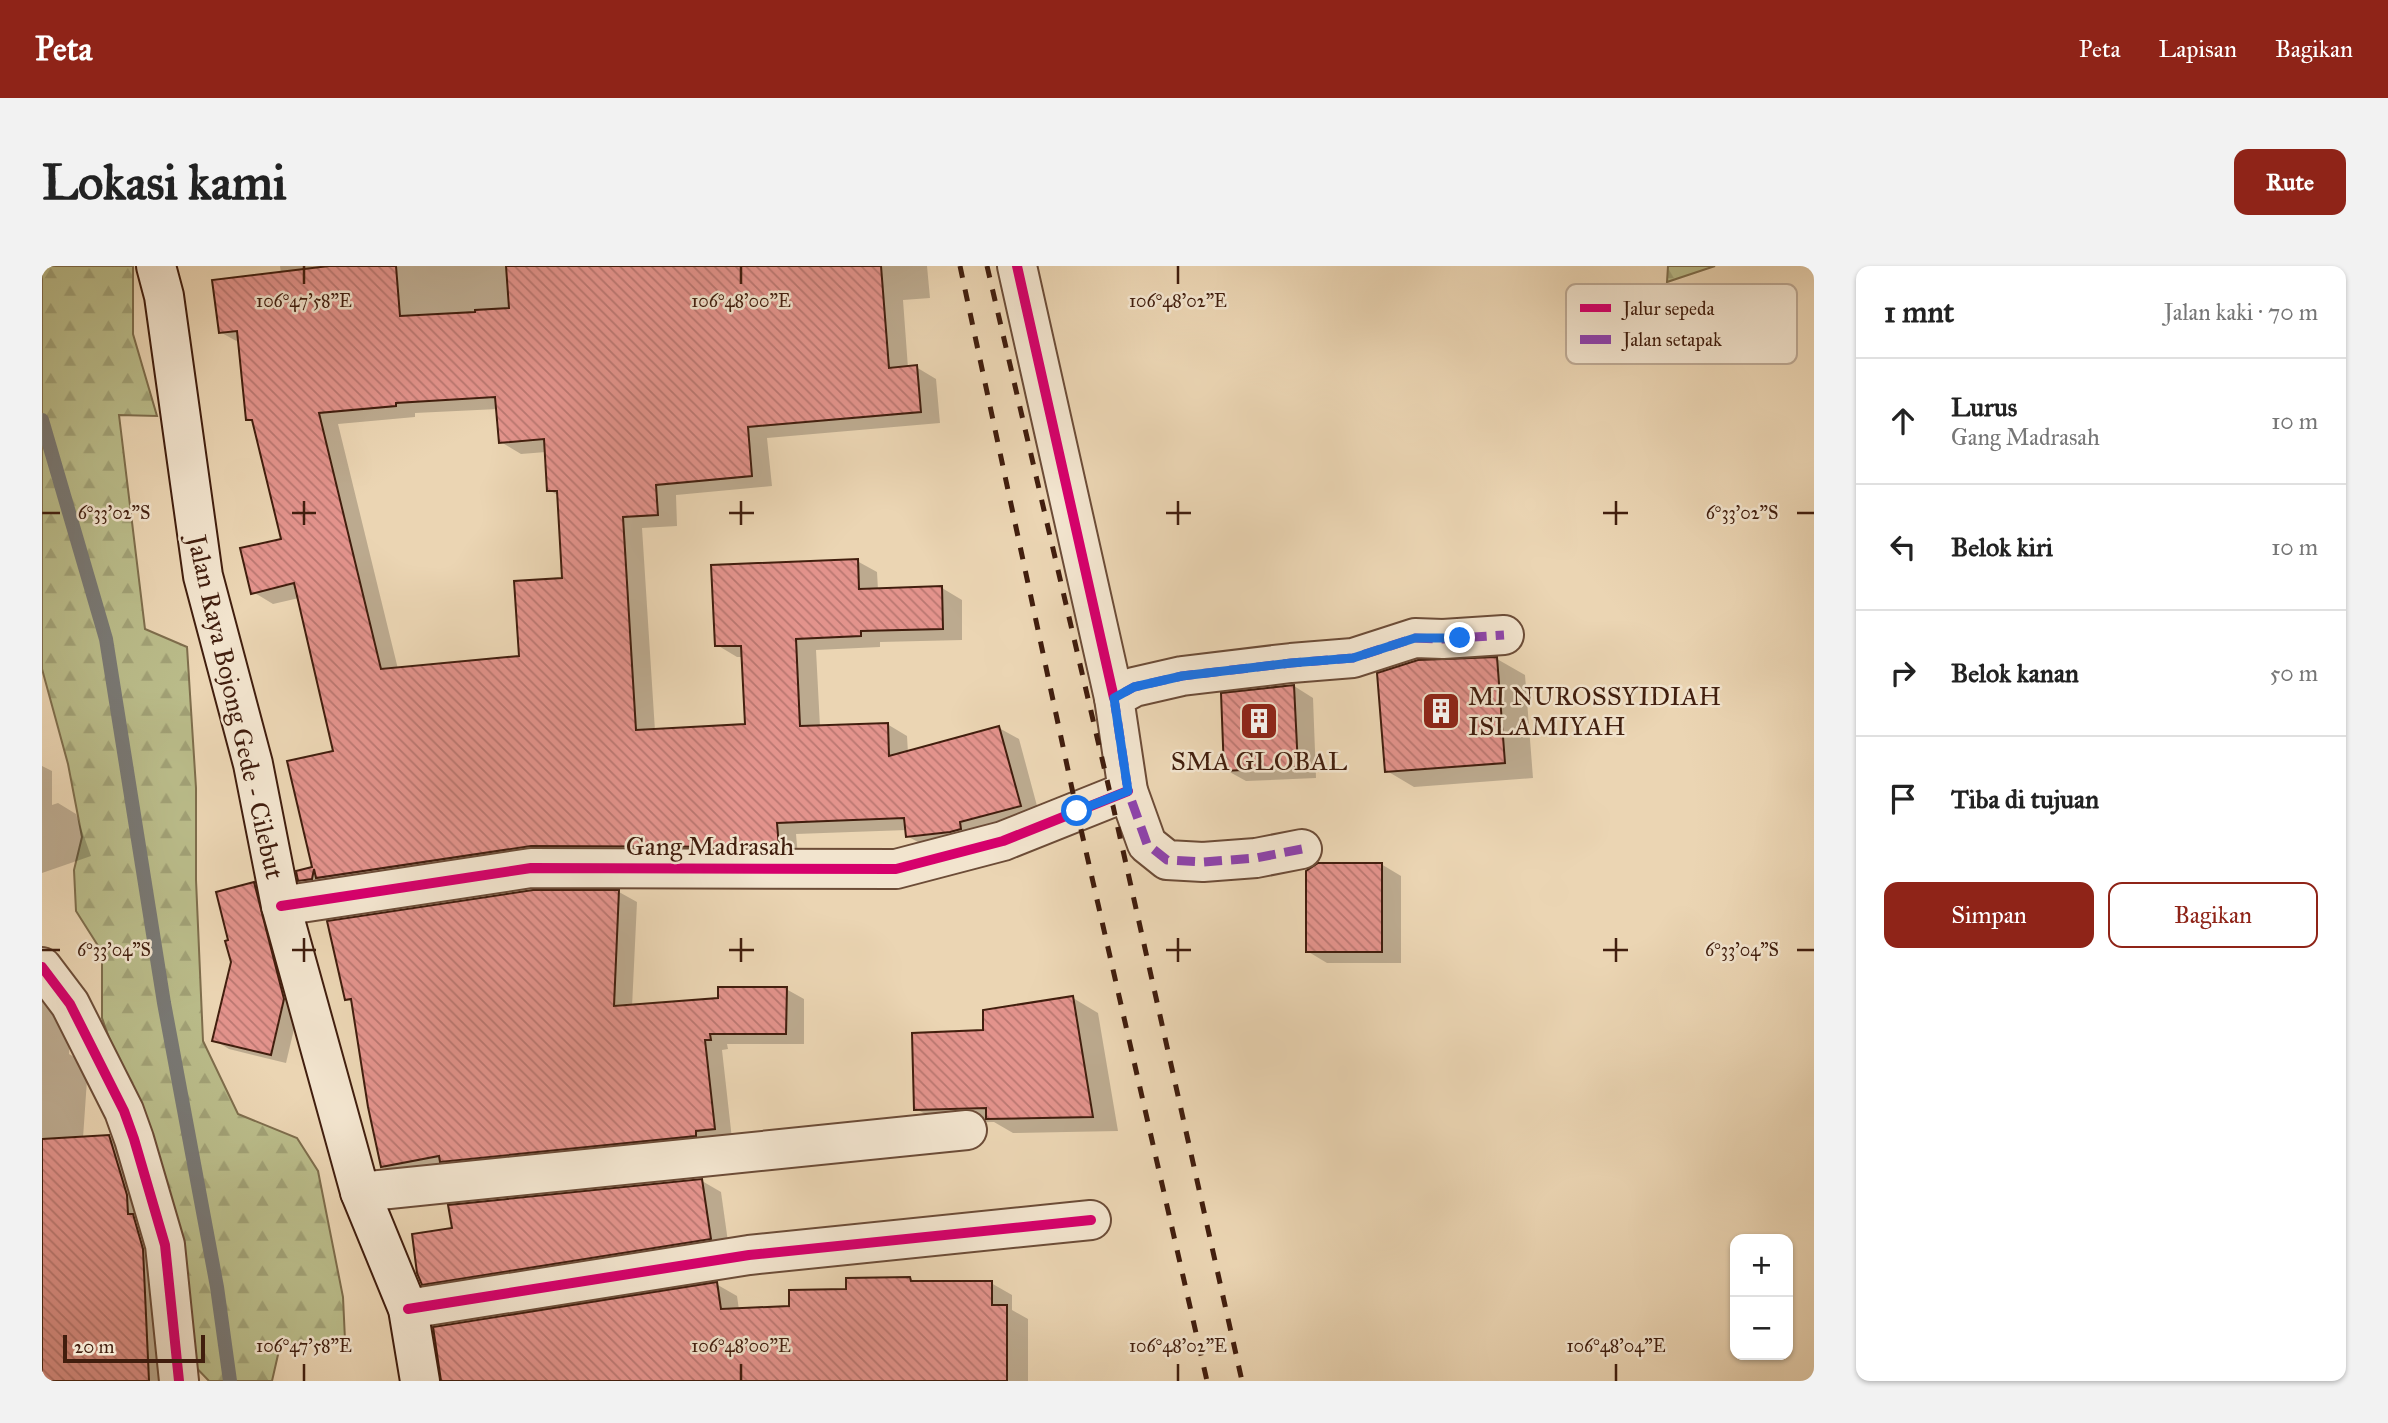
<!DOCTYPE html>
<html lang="id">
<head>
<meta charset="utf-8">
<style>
  body { margin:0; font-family:"IM FELL Great Primer",serif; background:#f2f2f2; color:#222 }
  .controls { position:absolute; right:21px; bottom:21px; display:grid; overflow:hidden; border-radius:14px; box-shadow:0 2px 5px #0004 }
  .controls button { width:63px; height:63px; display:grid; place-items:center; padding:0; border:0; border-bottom:2px solid #e0e0e0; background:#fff; color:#222; font:35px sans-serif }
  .scale { position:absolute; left:21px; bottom:18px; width:142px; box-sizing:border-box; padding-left:7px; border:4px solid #411e0e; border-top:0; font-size:19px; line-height:24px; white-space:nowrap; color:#411e0e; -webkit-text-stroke:5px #f2e4ce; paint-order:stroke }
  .stop { position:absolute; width:21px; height:21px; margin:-16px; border:5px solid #1a73e8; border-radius:50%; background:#fff }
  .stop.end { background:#1a73e8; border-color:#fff; box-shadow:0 2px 7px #0008 }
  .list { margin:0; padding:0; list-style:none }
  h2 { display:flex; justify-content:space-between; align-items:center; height:91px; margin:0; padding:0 28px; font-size:30px }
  h2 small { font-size:23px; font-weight:400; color:#767676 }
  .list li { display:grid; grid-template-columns:46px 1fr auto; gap:21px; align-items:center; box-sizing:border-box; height:126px; padding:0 28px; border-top:2px solid #e0e0e0 }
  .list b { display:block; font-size:26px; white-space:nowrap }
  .list p { margin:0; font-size:23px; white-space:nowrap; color:#767676 }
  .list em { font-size:23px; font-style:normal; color:#767676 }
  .actions { display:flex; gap:14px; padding:21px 28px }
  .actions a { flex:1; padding:16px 0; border:2px solid #8f2418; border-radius:14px; text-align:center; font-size:24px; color:#8f2418 }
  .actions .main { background:#8f2418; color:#fff }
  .icon { flex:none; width:38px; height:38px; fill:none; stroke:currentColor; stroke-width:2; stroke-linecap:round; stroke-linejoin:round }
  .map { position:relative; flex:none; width:1772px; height:1115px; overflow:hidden; border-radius:14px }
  header { display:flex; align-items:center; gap:42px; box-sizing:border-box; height:98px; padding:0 35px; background:#8f2418; color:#fff }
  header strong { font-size:33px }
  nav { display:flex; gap:38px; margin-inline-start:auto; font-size:24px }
  .intro { display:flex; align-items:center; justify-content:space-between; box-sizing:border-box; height:168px; padding:0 42px }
  h1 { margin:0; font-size:49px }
  .button { padding:18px 32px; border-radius:14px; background:#8f2418; color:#fff; font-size:24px; font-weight:700 }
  main { display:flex; gap:42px; padding:0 42px }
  aside { flex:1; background:#fff; border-radius:14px; box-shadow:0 2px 5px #0004 }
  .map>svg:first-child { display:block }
  .forest { fill:url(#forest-firs); stroke:#7e6d4c; stroke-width:2 }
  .shadow { fill:#0003; fill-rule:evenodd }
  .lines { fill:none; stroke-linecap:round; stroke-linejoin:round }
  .stream { stroke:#797975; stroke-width:14 }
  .building { fill:url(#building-back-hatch); stroke:#411e0e; stroke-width:2; fill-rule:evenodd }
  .street-casing { stroke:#6c4c37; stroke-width:42 }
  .secondary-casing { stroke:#411e0e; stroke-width:42 }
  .street { stroke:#f2e4ce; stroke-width:38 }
  .secondary { stroke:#f2e4ce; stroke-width:38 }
  .rail { stroke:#411e0e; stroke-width:5; stroke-dasharray:12 12; stroke-linecap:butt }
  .quiet { stroke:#8e44ad; stroke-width:9; stroke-dasharray:18 9; stroke-linecap:butt }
  .cycleway-casing { stroke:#f2e4ce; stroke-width:15 }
  .cycleway { stroke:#d6006c; stroke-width:10 }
  .route { stroke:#1a73e8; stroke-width:9 }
  .ticks { fill:none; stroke:#411e0e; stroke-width:2.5 }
  .labels { text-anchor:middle; stroke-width:5; stroke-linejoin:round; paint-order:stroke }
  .poi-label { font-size:26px; fill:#411e0e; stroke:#f2e4ce; text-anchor:start }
  .street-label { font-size:26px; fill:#411e0e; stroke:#f2e4ce }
  .key { fill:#f2e4ce; stroke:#bda994; stroke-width:2 }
  .key-label { font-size:19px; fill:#411e0e }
  .ticks-label { font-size:18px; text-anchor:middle; fill:#411e0e; stroke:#f2e4ce; stroke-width:5; stroke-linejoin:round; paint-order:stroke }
</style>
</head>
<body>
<header>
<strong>Peta</strong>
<nav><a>Peta</a><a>Lapisan</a><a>Bagikan</a></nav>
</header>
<div class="intro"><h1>Lokasi kami</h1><a class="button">Rute</a></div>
<main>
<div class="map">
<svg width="1772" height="1115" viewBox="0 0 1772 1115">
  <defs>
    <pattern id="forest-firs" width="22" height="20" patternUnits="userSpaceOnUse" patternTransform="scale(1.75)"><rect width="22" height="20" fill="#babc8a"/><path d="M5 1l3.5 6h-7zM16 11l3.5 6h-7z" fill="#a1a176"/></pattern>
    <pattern id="building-back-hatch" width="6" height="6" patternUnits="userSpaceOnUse" patternTransform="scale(1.75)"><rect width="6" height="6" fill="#e3938c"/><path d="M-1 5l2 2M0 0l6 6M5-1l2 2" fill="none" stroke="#ba7771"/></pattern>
  </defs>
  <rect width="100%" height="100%" fill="#ebd5b3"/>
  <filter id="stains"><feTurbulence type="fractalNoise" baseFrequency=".00286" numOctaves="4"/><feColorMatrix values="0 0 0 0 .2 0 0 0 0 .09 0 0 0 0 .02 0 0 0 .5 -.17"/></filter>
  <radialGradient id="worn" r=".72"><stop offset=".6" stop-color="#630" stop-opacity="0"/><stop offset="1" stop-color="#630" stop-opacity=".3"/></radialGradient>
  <g class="forest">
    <polygon points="0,0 91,0 91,68 115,150 77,149 103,363 145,381 154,522 154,614 161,775 196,848 255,872 276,905 301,1031 303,1074 238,1080 230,1115 167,1115 145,1092 126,939 60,752 60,686 34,645 32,604 40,571 26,498 0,403"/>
    <polygon points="1626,0 1673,0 1625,16"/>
  </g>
  <g class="shadow">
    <path d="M 238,0 L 885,0 L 888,32 L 861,34 L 866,102 L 874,101 L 894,113 L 898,157 L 725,172 L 730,220 L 634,229 L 635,260 L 600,262 L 613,465 L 704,459 L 701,391 L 695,391 L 675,379 L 815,295 L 835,306 L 836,324 L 900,322 L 920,334 L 920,374 L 838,376 L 838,381 L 774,384 L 778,461 L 845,458 L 865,470 L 866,487 L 957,462 L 977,473 L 998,551 L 885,581 L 865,570 L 865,564 L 754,568 L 756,591 L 278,626 L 258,614 L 272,602 L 293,486 L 257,332 L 231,338 L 211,326 L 241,274 L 213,157 L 206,153 L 198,77 L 178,66 L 239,7 ZM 456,143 L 459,176 L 479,188 L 504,186 L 507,224 L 517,230 L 522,314 L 478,392 L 356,403 L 296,158 L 373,151 L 373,147 Z"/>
    <polygon points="1455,393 1483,409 1491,512 1372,521 1345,505"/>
    <polygon points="1252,420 1271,432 1274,512 1204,515 1184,504"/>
    <polygon points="0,500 10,505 10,539 16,537 34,548 49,590 0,607"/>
    <polygon points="1339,598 1359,610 1359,697 1285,697 1265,685"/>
    <polygon points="212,618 227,626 257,742 244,797 187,783 172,774"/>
    <polygon points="577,626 595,636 590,741 678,733 744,723 762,733 762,778 685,778 686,783 680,784 690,873 358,910 340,900 311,737 305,733"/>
    <polygon points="0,724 28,764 27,788 46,799 41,872 67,871 86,881 103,940 125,1115 0,1115"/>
    <polygon points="1031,732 1056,747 1076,865 971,867 952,856 900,857 874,843 943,765"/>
    <polygon points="660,915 679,926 687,983 401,1029 381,1017"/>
    <polygon points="868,1013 875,1017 949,1017 970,1029 970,1044 986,1053 986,1115 401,1115 674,1018 695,1030 697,1044 748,1041 806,1024"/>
  </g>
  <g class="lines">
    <polyline class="stream" points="0,154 64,373 122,737 175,1021 188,1115"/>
  </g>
  <g class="building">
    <path d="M 287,0 L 354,0 L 358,50 L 433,46 L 433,44 L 467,42 L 464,0 L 839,0 L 847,102 L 875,99 L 879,146 L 706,161 L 710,210 L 614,219 L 616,249 L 581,251 L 594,464 L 703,458 L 699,380 L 673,380 L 669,299 L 816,293 L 817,323 L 900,320 L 901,363 L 819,365 L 819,370 L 754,373 L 758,460 L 846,457 L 847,490 L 957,460 L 979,540 L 918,556 L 919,563 L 908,566 L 864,571 L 862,552 L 735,557 L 737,581 L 489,580 L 274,612 L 272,603 L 270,613 L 256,615 L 254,605 L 270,601 L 245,495 L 291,485 L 252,317 L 209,328 L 198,282 L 239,273 L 210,154 L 204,154 L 195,65 L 177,67 L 170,14 ZM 453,131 L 457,177 L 502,173 L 505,225 L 515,225 L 520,312 L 472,315 L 477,390 L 339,403 L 277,147 L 354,140 L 354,137 Z"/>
    <polygon points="1455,391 1463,497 1343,506 1335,407 1376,394"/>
    <polygon points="1252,419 1256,501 1182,505 1179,427"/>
    <polygon points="1276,597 1340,597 1340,686 1264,686 1264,605"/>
    <polygon points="212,616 242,733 229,789 170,775 189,696 183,675 186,674 174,626"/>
    <polygon points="491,624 577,624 572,740 676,732 676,721 745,721 744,768 668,768 669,774 663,774 673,863 654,865 654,870 398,896 397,890 339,901 326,841 309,733 303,734 285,655"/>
    <polygon points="1031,730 1051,851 944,853 944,842 872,844 870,767 941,764 941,744"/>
    <polygon points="67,869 85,929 86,948 91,948 101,983 107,1115 0,1115 0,873"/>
    <polygon points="660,913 669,973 380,1019 375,1007 370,968 410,962 406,939"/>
    <polygon points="868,1011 869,1015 950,1015 950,1039 965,1039 965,1115 399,1115 391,1061 675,1016 679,1043 747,1040 747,1024 804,1023 804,1012"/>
  </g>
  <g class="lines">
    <defs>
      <g id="street">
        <polyline points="975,0 1072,432"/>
        <polyline points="1260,583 1214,592 1161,596 1125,594 1105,578 1086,525 1072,432 1092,421 1140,410 1249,397 1311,392 1373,372 1401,373 1462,369"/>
        <polyline points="239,640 489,602 854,603 961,575 1086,525"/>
        <polyline points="0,701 28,738 82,845 92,873 123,979 137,1115"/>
        <polyline points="318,926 925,864"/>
        <polyline points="366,1043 707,989 1049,954"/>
      </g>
      <polyline id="secondary" points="114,0 122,30 161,310 211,498 239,640 318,926 366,1043 378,1115"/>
    </defs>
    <use href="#street" class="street-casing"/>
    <use href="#secondary" class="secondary-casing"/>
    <use href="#street" class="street"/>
    <use href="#secondary" class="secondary"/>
    <g class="rail">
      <polyline points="918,0 1035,546 1165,1115"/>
      <polyline points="945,0 1069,531 1200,1115"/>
    </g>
    <polyline class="quiet" points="1260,583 1214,592 1161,596 1125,594 1105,578 1086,525 1072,432 1092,421 1140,410 1249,397 1311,392 1373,372 1401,373 1462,369"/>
    <defs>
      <g id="cycleway">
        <polyline points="975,0 1072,432"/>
        <polyline points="239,640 489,602 854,603 961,575 1086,525"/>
        <polyline points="0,701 28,738 82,845 92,873 123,979 137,1115"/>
        <polyline points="366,1043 707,989 1049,954"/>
      </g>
    </defs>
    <use href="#cycleway" class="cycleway-casing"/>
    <use href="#cycleway" class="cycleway"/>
  </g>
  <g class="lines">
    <polyline class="route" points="1035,545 1086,525 1072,432 1092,421 1140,410 1249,397 1311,392 1373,372 1418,372"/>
  </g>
  <path class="ticks" d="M 262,0 L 262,18M 699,0 L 699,18M 1136,0 L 1136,18M 262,235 L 262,259M 699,235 L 699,259M 1136,235 L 1136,259M 1574,235 L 1574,259M 0,247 L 18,247M 250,247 L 274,247M 687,247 L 712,247M 1124,247 L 1149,247M 1561,247 L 1586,247M 1755,247 L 1772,247M 262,672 L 262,696M 699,672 L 699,696M 1136,672 L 1136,696M 1574,672 L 1574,696M 0,684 L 18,684M 250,684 L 274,684M 687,684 L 712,684M 1124,684 L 1149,684M 1561,684 L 1586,684M 1755,684 L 1772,684M 262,1098 L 262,1115M 699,1098 L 699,1115M 1136,1098 L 1136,1115M 1574,1098 L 1574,1115"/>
  <defs>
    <symbol id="building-square" viewBox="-11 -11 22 22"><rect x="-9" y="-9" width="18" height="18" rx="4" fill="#8f2418" stroke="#f2e4ce"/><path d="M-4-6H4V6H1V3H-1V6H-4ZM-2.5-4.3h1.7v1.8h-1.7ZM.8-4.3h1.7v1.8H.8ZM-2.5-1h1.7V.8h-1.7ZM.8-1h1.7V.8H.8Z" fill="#fff"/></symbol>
  </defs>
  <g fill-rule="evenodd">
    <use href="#building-square" x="1377" y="423" width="44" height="44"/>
    <use href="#building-square" x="1195" y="433" width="44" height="44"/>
  </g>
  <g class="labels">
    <g class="poi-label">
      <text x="1426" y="439">MI NUROSSYIDIAH<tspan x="1426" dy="30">ISLAMIYAH</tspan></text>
      <text x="1217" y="504" text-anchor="middle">SMA GLOBAL</text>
    </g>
    <g class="street-label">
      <text transform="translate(194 441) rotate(77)" y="9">Jalan Raya Bojong Gede - Cilebut</text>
      <text x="668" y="589">Gang Madrasah</text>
    </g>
  </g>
  <rect x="1524" y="18" width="231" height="80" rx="10" class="key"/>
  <rect x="1538" y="38" width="31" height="8" fill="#d6006c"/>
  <rect x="1538" y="69" width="31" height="9" fill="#8e44ad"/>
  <g class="key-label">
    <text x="1581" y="49">Jalur sepeda</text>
    <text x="1581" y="80">Jalan setapak</text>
  </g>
  <g class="ticks-label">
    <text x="262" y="41">106°47'58"E</text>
    <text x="699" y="41">106°48'00"E</text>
    <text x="1136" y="41">106°48'02"E</text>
    <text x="72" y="253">6°33'02"S</text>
    <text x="1700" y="253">6°33'02"S</text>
    <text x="72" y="690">6°33'04"S</text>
    <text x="1700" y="690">6°33'04"S</text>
    <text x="262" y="1086">106°47'58"E</text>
    <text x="699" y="1086">106°48'00"E</text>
    <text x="1136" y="1086">106°48'02"E</text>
    <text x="1574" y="1086">106°48'04"E</text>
  </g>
  <rect width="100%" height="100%" filter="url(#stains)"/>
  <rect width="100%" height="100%" fill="url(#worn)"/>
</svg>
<div class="controls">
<button>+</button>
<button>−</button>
</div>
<div class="scale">20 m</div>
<div class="stop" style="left:1035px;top:545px"></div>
<div class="stop end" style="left:1418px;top:372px"></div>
</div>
<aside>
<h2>1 mnt<small>Jalan kaki · 70 m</small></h2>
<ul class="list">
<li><svg class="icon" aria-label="ahead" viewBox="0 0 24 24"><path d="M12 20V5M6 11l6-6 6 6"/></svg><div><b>Lurus</b><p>Gang Madrasah</p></div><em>10 m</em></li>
<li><svg class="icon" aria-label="left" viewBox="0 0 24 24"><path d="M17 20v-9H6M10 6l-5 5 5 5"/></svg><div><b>Belok kiri</b></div><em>10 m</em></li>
<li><svg class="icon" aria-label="right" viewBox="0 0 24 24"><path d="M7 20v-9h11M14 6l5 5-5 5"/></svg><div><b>Belok kanan</b></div><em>50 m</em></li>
<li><svg class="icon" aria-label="arrive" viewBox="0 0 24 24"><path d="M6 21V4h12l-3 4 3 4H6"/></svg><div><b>Tiba di tujuan</b></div></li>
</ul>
<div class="actions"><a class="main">Simpan</a><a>Bagikan</a></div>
</aside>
</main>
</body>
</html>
